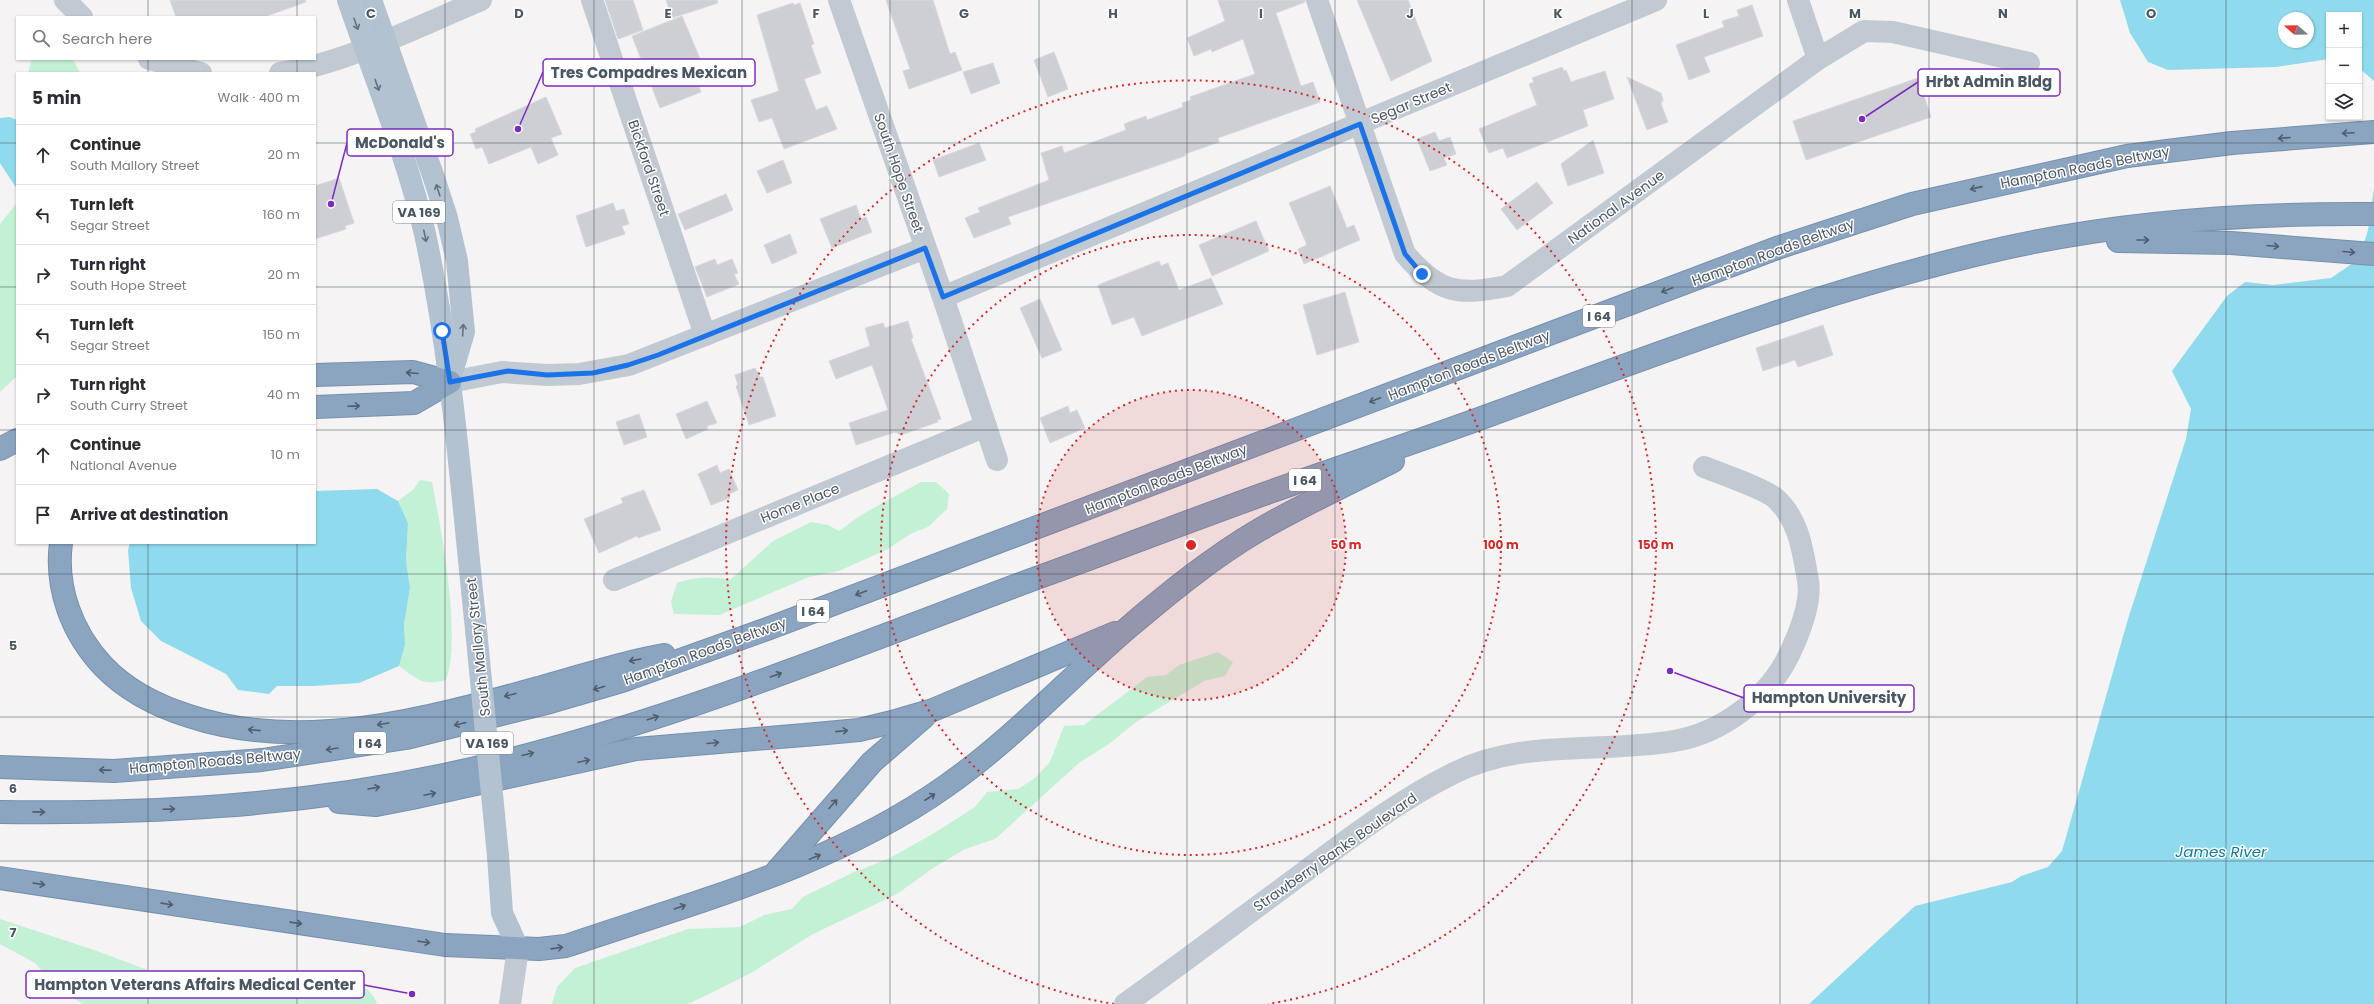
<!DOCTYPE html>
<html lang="en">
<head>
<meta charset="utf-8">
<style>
  body { margin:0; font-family:Poppins,sans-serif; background:#f7f7f7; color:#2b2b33 }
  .controls { position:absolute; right:12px; top:12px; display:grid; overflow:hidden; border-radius:0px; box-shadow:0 1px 3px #0004 }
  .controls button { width:36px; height:36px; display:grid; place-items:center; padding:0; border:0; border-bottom:1px solid #e1e1e2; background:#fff; color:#2b2b33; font:20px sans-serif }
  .compass { position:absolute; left:2278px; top:12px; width:36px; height:36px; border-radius:50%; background:#fff; box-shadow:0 1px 3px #0004; rotate:290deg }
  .stop { position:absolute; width:12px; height:12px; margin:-9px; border:3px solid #1a73e8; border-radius:50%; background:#fff }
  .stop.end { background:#1a73e8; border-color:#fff; box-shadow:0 1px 4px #0008 }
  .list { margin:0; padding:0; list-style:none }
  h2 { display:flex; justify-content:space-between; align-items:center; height:52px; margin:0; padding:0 16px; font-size:17px }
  h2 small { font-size:13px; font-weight:400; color:#7c7c81 }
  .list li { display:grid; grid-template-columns:26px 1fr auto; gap:12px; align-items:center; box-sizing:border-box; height:60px; padding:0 16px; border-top:1px solid #e1e1e2 }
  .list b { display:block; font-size:15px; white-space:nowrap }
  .list p { margin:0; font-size:13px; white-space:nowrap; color:#7c7c81 }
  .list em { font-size:13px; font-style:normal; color:#7c7c81 }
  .icon { flex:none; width:22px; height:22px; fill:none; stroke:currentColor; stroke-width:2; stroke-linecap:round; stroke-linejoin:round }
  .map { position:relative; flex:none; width:2374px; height:1004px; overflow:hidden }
  .search { position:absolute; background:#fff; box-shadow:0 1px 3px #0004; left:16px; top:16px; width:300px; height:44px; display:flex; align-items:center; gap:10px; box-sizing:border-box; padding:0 14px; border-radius:0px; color:#7c7c81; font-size:15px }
  .panel { position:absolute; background:#fff; box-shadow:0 1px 3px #0004; left:16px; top:72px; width:300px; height:472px; border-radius:0px }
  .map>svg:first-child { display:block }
  .green { fill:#c3f1d5 }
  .water { fill:#90daee; fill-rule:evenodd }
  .building { fill:#cdcfd5; stroke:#d7d9de }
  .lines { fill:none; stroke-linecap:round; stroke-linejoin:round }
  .highway-casing { stroke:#7690ad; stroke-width:24 }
  .minor { stroke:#c1cad2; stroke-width:22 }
  .major { stroke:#b3c2d1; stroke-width:22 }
  .highway { stroke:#8ba5c1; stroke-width:22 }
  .major-bridge { stroke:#b3c2d1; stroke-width:22 }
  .oneway { stroke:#64717d }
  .oneway2 { stroke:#505e6b }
  .route { stroke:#1a73e8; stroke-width:5 }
  .grid { fill:none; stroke:#4a5661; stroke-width:1; stroke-opacity:0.55 }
  .ring { fill:none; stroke:#d62828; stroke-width:2; stroke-dasharray:2 4 }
  .labels { text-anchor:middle; stroke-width:3; stroke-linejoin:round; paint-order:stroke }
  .shield { fill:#fff; stroke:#808990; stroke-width:1 }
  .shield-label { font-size:13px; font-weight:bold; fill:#4a5661 }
  .street-label { font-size:14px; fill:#4a5661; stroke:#fff }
  .water-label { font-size:15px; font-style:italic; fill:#0c7c9b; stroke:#fff }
  .grid-label { font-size:13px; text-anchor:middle; font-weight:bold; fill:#4a5661; stroke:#fff; stroke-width:3; stroke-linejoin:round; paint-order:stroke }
  .centre { fill:#d62828; stroke:#fff; stroke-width:2 }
  .ring-label { font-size:12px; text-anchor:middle; font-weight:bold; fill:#d62828; stroke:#fff; stroke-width:3; stroke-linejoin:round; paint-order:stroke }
  .leader { fill:none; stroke:#7b2cbf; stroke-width:1.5 }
  .callout-dot { fill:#7b2cbf; stroke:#fff; stroke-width:1.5 }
  .callout { fill:#fff; stroke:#7b2cbf; stroke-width:1.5 }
  .callout-label { font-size:15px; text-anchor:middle; font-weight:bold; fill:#4a5661 }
</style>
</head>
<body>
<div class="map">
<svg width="2374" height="1004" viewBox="0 0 2374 1004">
  <rect width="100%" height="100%" fill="#f5f3f3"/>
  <g class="green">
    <polygon points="32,59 73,59 80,73 28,73"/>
    <polygon points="17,203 17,376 0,392 0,224"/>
    <path d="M 420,480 L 432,482 C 441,528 462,638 446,680 C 421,686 419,680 399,666 L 405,645 L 404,625 L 410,587 L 406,562 L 408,523 L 398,501 L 413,490 Z"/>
    <path d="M 921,482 L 936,482 L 949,494 L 947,509 L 928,527 L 910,534 L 888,549 L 839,571 L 809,577 L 719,615 L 674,614 L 671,602 L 677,583 C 696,577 711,576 730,580 L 773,541 L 811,522 L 828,525 L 839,531 L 861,515 Z"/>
    <polygon points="1218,652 1233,662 1225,676 1204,681 1136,722 1109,744 1080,762 995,839 965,849 933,868 897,894 813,934 751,973 707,995 688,1004 552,1004 557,987 575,968 688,929 740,927 764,915 792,909 803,897 852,873 890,858 936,832 975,807 987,792 1018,789 1035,778 1050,762 1064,726 1084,725 1147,677 1166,675 1179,665"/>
    <polygon points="0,919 94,950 172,979 205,988 367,989 374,997 377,1004 83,1004 56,987 35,963 0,944"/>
  </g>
  <g class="water">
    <path d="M 2120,0 L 2374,0 L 2374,81 L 2359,68 L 2359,15 L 2329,15 L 2329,59 L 2276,67 L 2168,70 L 2148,62 L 2130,33 ZM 2284,18 L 2308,18 L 2308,42 L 2284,42 Z"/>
    <polygon points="10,117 17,120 17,189 0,163 0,118"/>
    <polygon points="2374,188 2374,1004 1809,1004 1915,906 2012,882 2021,876 2048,867 2062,851 2128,619 2186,439 2191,409 2172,371 2227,296 2245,282 2273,285 2331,278 2359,259 2368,230"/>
    <polygon points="377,489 398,501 408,523 406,562 410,587 404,625 405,645 399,666 359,683 313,686 277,686 269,694 238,690 226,674 161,641 141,621 131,588 128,550 130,543 315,543 315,491"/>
  </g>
  <g class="building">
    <polygon points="170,0 305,0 306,2 264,17 176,17"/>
    <polygon points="605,0 633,0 643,30 618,39"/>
    <polygon points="666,0 717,0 718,3 672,18"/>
    <polygon points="886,0 933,0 950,54 955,52 962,70 909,89 903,71 910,69"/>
    <polygon points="1218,0 1305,0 1305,2 1276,13 1301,86 1313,82 1320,102 1218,138 1219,142 1185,154 1185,156 1008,217 1011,224 974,238 965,218 980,212 978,208 1049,180 1041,153 1062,146 1064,153 1126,130 1124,124 1146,116 1147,120 1183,107 1182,103 1191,100 1190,97 1255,74 1243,39 1212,52 1211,49 1194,56 1187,38 1225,21"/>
    <polygon points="1357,0 1408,0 1432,61 1391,81"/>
    <polygon points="793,3 794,5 800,3 814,44 811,45 821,73 804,79 816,110 827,106 837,129 784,149 772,118 759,122 751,100 779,91 757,15"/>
    <polygon points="1752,5 1763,36 1704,57 1710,72 1689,80 1676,45 1724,27 1722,21 1739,16 1737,10"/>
    <polygon points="682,16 701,61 697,62 706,84 699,87 701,92 660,108 632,36"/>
    <polygon points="1054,52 1068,89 1048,97 1034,60"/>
    <polygon points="993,63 1000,83 971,94 963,72"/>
    <polygon points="1562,67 1564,71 1566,70 1571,82 1605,71 1614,99 1583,110 1588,126 1507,158 1503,148 1489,153 1479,129 1537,105 1529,84 1534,82 1532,78"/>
    <polygon points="1627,77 1661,93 1663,100 1661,104 1668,122 1647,130"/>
    <polygon points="1918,78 1931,117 1806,160 1793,121"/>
    <polygon points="546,97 562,134 551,138 558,155 538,164 531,147 489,164 482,147 476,149 470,134 476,132 475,129"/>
    <polygon points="1435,132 1439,141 1450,137 1456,154 1444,158 1447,165 1430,171 1417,139"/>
    <polygon points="1593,140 1604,173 1568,186 1561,164"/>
    <polygon points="979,143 986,160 939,177 933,160"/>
    <polygon points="783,160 792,183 767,193 757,171"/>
    <polygon points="339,178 354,223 345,226 346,229 315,239 315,186"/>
    <polygon points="1537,182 1553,203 1517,230 1501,209"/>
    <polygon points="1330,186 1347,228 1354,225 1360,240 1304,264 1298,249 1307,245 1289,203"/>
    <polygon points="726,194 733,210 685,230 678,214"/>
    <polygon points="613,203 616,211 624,209 629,224 622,226 625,234 586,247 576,216"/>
    <polygon points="856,205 861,219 866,217 872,232 832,248 820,219"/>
    <polygon points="1256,221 1269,251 1212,276 1199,245"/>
    <polygon points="790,234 797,253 772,264 764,245"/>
    <polygon points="715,259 717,265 732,259 738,273 734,274 739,284 707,297 695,267"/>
    <polygon points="1159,261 1161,266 1168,263 1179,290 1211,278 1223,304 1142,336 1134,317 1112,325 1098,285"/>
    <polygon points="1345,292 1359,342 1317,355 1303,305"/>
    <polygon points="1040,299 1062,350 1042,358 1020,308"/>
    <polygon points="908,321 913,338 911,339 941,419 937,420 938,422 901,435 895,432 856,445 849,423 888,410 872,365 836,379 829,361 870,346 865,328 883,323 885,328"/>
    <polygon points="1823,325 1833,355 1798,367 1795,360 1763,371 1756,348"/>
    <polygon points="755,368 760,377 763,377 776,416 749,425 736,386 738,385 735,375"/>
    <polygon points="707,401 717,423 707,426 708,429 686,439 676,414"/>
    <polygon points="1068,406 1070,413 1077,410 1085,428 1050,443 1040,418"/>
    <polygon points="639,414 647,437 624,445 616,422"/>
    <polygon points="717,465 720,473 729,469 738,490 729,494 730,498 711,505 698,474"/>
    <polygon points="644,490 661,530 638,538 637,536 599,553 584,519 623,503 621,498"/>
  </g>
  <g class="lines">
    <defs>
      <g id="highway">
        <polyline points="2118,241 2231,243 2374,254"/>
        <polyline points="315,375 413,372 450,382"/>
        <polyline points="315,407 414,403 450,382"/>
        <polyline points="0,449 17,440"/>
        <path d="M 61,543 C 55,588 72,633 103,666 C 126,690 157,706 189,716 C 303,754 430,718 542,687 C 583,676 622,662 664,655"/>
        <polyline points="0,767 114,771 262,760 406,738 550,702 622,681 767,629 1777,248 1912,204 2127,156 2232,143 2374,132"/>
        <polyline points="339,802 376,805 412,798 636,749 816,734 859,730 892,722 933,710 1115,633"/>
        <path d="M 0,812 C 149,814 298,806 444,775 C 646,732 838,652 1031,580 C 1109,552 1186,522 1264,494 C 1342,466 1420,441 1498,412 C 1664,351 1831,287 2005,248 C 2126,221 2250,213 2374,214"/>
        <polyline points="777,871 872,762 924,717"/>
        <path d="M 0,878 L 445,945 L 539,949 L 566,946 C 695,902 833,866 946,786 C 1013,739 1068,679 1130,626 C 1170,592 1213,557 1259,530 C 1302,505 1348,484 1393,461"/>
      </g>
    </defs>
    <use href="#highway" class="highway-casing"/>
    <g class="minor">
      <polyline points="65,0 82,17"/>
      <polyline points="592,0 705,335"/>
      <polyline points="839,0 943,297 997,460"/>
      <path d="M 1317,0 L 1405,254 C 1439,293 1457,296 1507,286 L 1818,59 L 1864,31 L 1893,32 L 2029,63"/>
      <polyline points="1798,0 1818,59"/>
      <polyline points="149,59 201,73"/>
      <path d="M 280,73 C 344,64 421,25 481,0"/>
      <polyline points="943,297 1656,0"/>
      <polyline points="450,382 502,372 547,375 579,374 629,365 925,248"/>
      <polyline points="614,580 986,426"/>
      <polyline points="510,1004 518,948"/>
      <path d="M 1125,1004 C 1185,961 1243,917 1303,873 C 1351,837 1398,801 1452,774 C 1522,738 1600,754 1674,741 C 1722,733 1768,698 1789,655 C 1798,636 1812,603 1808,581 C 1803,551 1799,519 1775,498 C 1765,489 1719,473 1704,467"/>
    </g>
    <g class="major">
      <path d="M 348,0 C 374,76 407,156 425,234 C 453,364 462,498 476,629"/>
      <polyline points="371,0 434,178 447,218 457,261 464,332 451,376"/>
      <polyline points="498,856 502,913 518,948"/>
    </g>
    <use href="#highway" class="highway"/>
    <polyline class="major-bridge" points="476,629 498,856"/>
  </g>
  <defs><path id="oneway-shaft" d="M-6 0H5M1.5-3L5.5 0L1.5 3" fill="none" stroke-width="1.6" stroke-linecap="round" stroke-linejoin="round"/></defs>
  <g class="oneway">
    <use href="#oneway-shaft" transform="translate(356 24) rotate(71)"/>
    <use href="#oneway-shaft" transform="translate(377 85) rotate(71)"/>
    <use href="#oneway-shaft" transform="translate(438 190) rotate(-108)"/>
    <use href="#oneway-shaft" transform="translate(425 236) rotate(78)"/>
    <use href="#oneway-shaft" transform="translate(463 330) rotate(-86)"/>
  </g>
  <g class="oneway2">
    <use href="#oneway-shaft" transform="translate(2348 133) rotate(177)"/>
    <use href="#oneway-shaft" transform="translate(2284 138) rotate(175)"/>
    <use href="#oneway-shaft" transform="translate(1976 188) rotate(167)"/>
    <use href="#oneway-shaft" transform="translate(2143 240)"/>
    <use href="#oneway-shaft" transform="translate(2273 246) rotate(5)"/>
    <use href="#oneway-shaft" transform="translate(2349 252) rotate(5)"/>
    <use href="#oneway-shaft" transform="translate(1667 290) rotate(159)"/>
    <use href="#oneway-shaft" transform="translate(412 373) rotate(-175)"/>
    <use href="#oneway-shaft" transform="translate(1375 400) rotate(159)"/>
    <use href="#oneway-shaft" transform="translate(354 406) rotate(-2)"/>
    <use href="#oneway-shaft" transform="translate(861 593) rotate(159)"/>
    <use href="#oneway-shaft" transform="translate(635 660) rotate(170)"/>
    <use href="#oneway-shaft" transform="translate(776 675) rotate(-20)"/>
    <use href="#oneway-shaft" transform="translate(599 688) rotate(163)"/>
    <use href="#oneway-shaft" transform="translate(510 695) rotate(166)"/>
    <use href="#oneway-shaft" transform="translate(653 718) rotate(-18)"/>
    <use href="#oneway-shaft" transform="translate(383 724) rotate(171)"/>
    <use href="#oneway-shaft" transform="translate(460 724) rotate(166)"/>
    <use href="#oneway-shaft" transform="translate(254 730) rotate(-174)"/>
    <use href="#oneway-shaft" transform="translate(842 731) rotate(-6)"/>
    <use href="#oneway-shaft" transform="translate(713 743) rotate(-5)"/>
    <use href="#oneway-shaft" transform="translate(332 749) rotate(171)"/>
    <use href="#oneway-shaft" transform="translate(528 754) rotate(-14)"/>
    <use href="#oneway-shaft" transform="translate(584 761) rotate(-12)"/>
    <use href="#oneway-shaft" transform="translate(105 770) rotate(-178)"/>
    <use href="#oneway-shaft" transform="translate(374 788) rotate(-10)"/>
    <use href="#oneway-shaft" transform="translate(430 794) rotate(-12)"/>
    <use href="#oneway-shaft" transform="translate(930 797) rotate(-33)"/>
    <use href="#oneway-shaft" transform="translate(833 804) rotate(-48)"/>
    <use href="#oneway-shaft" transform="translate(169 809) rotate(-2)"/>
    <use href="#oneway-shaft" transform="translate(39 812) rotate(1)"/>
    <use href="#oneway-shaft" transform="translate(815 857) rotate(-23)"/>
    <use href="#oneway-shaft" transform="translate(39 884) rotate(9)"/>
    <use href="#oneway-shaft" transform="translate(167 904) rotate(8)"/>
    <use href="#oneway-shaft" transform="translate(680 907) rotate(-19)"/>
    <use href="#oneway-shaft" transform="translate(296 923) rotate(8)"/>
    <use href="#oneway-shaft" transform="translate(424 942) rotate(8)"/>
    <use href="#oneway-shaft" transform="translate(557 948) rotate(-8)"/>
  </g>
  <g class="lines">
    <polyline class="route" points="442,331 450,382 508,371 547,375 593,373 628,365 658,355 925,248 943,297 1360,124 1405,254 1422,274"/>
  </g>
  <path class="grid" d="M 148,0 L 148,17M 297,0 L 297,17M 445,0 L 445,1004M 594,0 L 594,1004M 742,0 L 742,1004M 890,0 L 890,1004M 1039,0 L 1039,1004M 1187,0 L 1187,1004M 1335,0 L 1335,1004M 1484,0 L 1484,1004M 1632,0 L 1632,1004M 1780,0 L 1780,1004M 1929,0 L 1929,1004M 2077,0 L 2077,1004M 2226,0 L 2226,1004M 148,59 L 148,73M 297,59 L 297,73M 0,143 L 17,143M 315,143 L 2374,143M 0,287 L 17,287M 315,287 L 2374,287M 0,430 L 17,430M 315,430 L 2374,430M 148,543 L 148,1004M 297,543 L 297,1004M 0,574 L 2374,574M 0,717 L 2374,717M 0,861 L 2374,861"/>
  <circle cx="1191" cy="545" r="155" fill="#d62828" fill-opacity=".12"/>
  <g class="ring">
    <circle cx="1191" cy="545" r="155"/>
    <circle cx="1191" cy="545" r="310"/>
    <path d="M1114 1004A465 465 0 1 1 1268 1004"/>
  </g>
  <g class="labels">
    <g class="shield">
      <rect x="393" y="201" width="52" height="22" rx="3"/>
      <rect x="1583" y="305" width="32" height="22" rx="3"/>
      <rect x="1289" y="469" width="32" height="22" rx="3"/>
      <rect x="797" y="600" width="32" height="22" rx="3"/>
      <rect x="354" y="732" width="32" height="22" rx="3"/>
      <rect x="461" y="732" width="52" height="22" rx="3"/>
    </g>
    <g class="shield-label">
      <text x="419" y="217">VA 169</text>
      <text x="1599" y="321">I 64</text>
      <text x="1305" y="485">I 64</text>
      <text x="813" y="616">I 64</text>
      <text x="370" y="748">I 64</text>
      <text x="487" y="748">VA 169</text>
    </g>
    <g class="street-label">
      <text transform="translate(1411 103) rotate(-23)" y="5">Segar Street</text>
      <text transform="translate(2085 167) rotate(-11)" y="5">Hampton Roads Beltway</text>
      <text transform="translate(649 168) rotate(71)" y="5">Bickford Street</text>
      <text transform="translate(899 173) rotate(71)" y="5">South Hope Street</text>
      <text transform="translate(1616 207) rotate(-36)" y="5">National Avenue</text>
      <text transform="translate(1773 252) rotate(-20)" y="5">Hampton Roads Beltway</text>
      <text transform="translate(1469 365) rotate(-21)" y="5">Hampton Roads Beltway</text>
      <text transform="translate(1166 479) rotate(-21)" y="5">Hampton Roads Beltway</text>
      <text transform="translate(800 503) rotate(-22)" y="5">Home Place</text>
      <text transform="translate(478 647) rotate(-96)" y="5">South Mallory Street</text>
      <text transform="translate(705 651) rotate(-20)" y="5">Hampton Roads Beltway</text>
      <text transform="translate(215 761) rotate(-5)" y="5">Hampton Roads Beltway</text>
      <text transform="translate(1335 852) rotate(-35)" y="5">Strawberry Banks Boulevard</text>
    </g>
    <g class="water-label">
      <text x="2221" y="857">James River</text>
    </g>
  </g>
  <g class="grid-label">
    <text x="371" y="18">C</text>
    <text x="519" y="18">D</text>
    <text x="668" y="18">E</text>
    <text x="816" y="18">F</text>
    <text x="964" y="18">G</text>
    <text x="1113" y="18">H</text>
    <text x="1261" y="18">I</text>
    <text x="1410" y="18">J</text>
    <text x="1558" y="18">K</text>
    <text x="1706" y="18">L</text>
    <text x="1855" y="18">M</text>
    <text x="2003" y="18">N</text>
    <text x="2151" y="18">O</text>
    <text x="13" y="650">5</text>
    <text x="13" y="793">6</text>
    <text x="13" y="937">7</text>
  </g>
  <circle cx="1191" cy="545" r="6" class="centre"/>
  <g class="ring-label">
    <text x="1346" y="549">50 m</text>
    <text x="1501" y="549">100 m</text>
    <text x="1656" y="549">150 m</text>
  </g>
  <path class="leader" d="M518 129L543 72M1862 119L1918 82M331 204L347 143M1670 671L1744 698M412 994L364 985"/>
  <g class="callout-dot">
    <circle cx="518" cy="129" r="4"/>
    <circle cx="1862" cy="119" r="4"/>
    <circle cx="331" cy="204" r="4"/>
    <circle cx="1670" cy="671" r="4"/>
    <circle cx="412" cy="994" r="4"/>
  </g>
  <g class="callout">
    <rect x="543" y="59" width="212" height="27" rx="4"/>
    <rect x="1918" y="69" width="142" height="27" rx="4"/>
    <rect x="347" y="129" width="106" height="27" rx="4"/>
    <rect x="1744" y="685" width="170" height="27" rx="4"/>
    <rect x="26" y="971" width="338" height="27" rx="4"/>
  </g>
  <g class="callout-label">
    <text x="649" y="78">Tres Compadres Mexican</text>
    <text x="1989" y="87">Hrbt Admin Bldg</text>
    <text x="400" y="148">McDonald's</text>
    <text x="1829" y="703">Hampton University</text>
    <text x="195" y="990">Hampton Veterans Affairs Medical Center</text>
  </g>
</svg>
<div class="controls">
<button>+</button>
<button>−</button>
<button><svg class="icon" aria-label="layers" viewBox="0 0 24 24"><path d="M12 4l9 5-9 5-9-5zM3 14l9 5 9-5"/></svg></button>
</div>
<svg class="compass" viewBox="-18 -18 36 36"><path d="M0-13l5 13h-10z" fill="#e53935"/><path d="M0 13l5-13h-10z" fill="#7c7c81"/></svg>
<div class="stop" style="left:442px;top:331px"></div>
<div class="stop end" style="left:1422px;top:274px"></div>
<div class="search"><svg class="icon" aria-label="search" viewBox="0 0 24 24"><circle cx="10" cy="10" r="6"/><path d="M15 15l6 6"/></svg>Search here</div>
<section class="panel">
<h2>5 min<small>Walk · 400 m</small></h2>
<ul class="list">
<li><svg class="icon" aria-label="ahead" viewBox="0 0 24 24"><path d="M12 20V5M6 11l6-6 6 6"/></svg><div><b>Continue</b><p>South Mallory Street</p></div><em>20 m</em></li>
<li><svg class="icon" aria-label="left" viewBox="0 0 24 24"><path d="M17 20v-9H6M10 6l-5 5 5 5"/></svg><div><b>Turn left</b><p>Segar Street</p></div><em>160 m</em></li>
<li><svg class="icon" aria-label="right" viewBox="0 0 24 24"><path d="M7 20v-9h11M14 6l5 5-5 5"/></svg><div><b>Turn right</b><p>South Hope Street</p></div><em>20 m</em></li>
<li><svg class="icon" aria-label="left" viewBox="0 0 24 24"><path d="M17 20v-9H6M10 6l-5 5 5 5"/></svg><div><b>Turn left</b><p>Segar Street</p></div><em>150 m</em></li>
<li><svg class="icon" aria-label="right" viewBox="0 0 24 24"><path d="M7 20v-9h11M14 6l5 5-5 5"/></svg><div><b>Turn right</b><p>South Curry Street</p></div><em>40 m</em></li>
<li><svg class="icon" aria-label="ahead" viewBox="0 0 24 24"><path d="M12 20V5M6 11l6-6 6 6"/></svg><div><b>Continue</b><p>National Avenue</p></div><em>10 m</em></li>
<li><svg class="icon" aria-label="arrive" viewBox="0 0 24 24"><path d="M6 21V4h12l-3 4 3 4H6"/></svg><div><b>Arrive at destination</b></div></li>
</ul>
</section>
</div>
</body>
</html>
